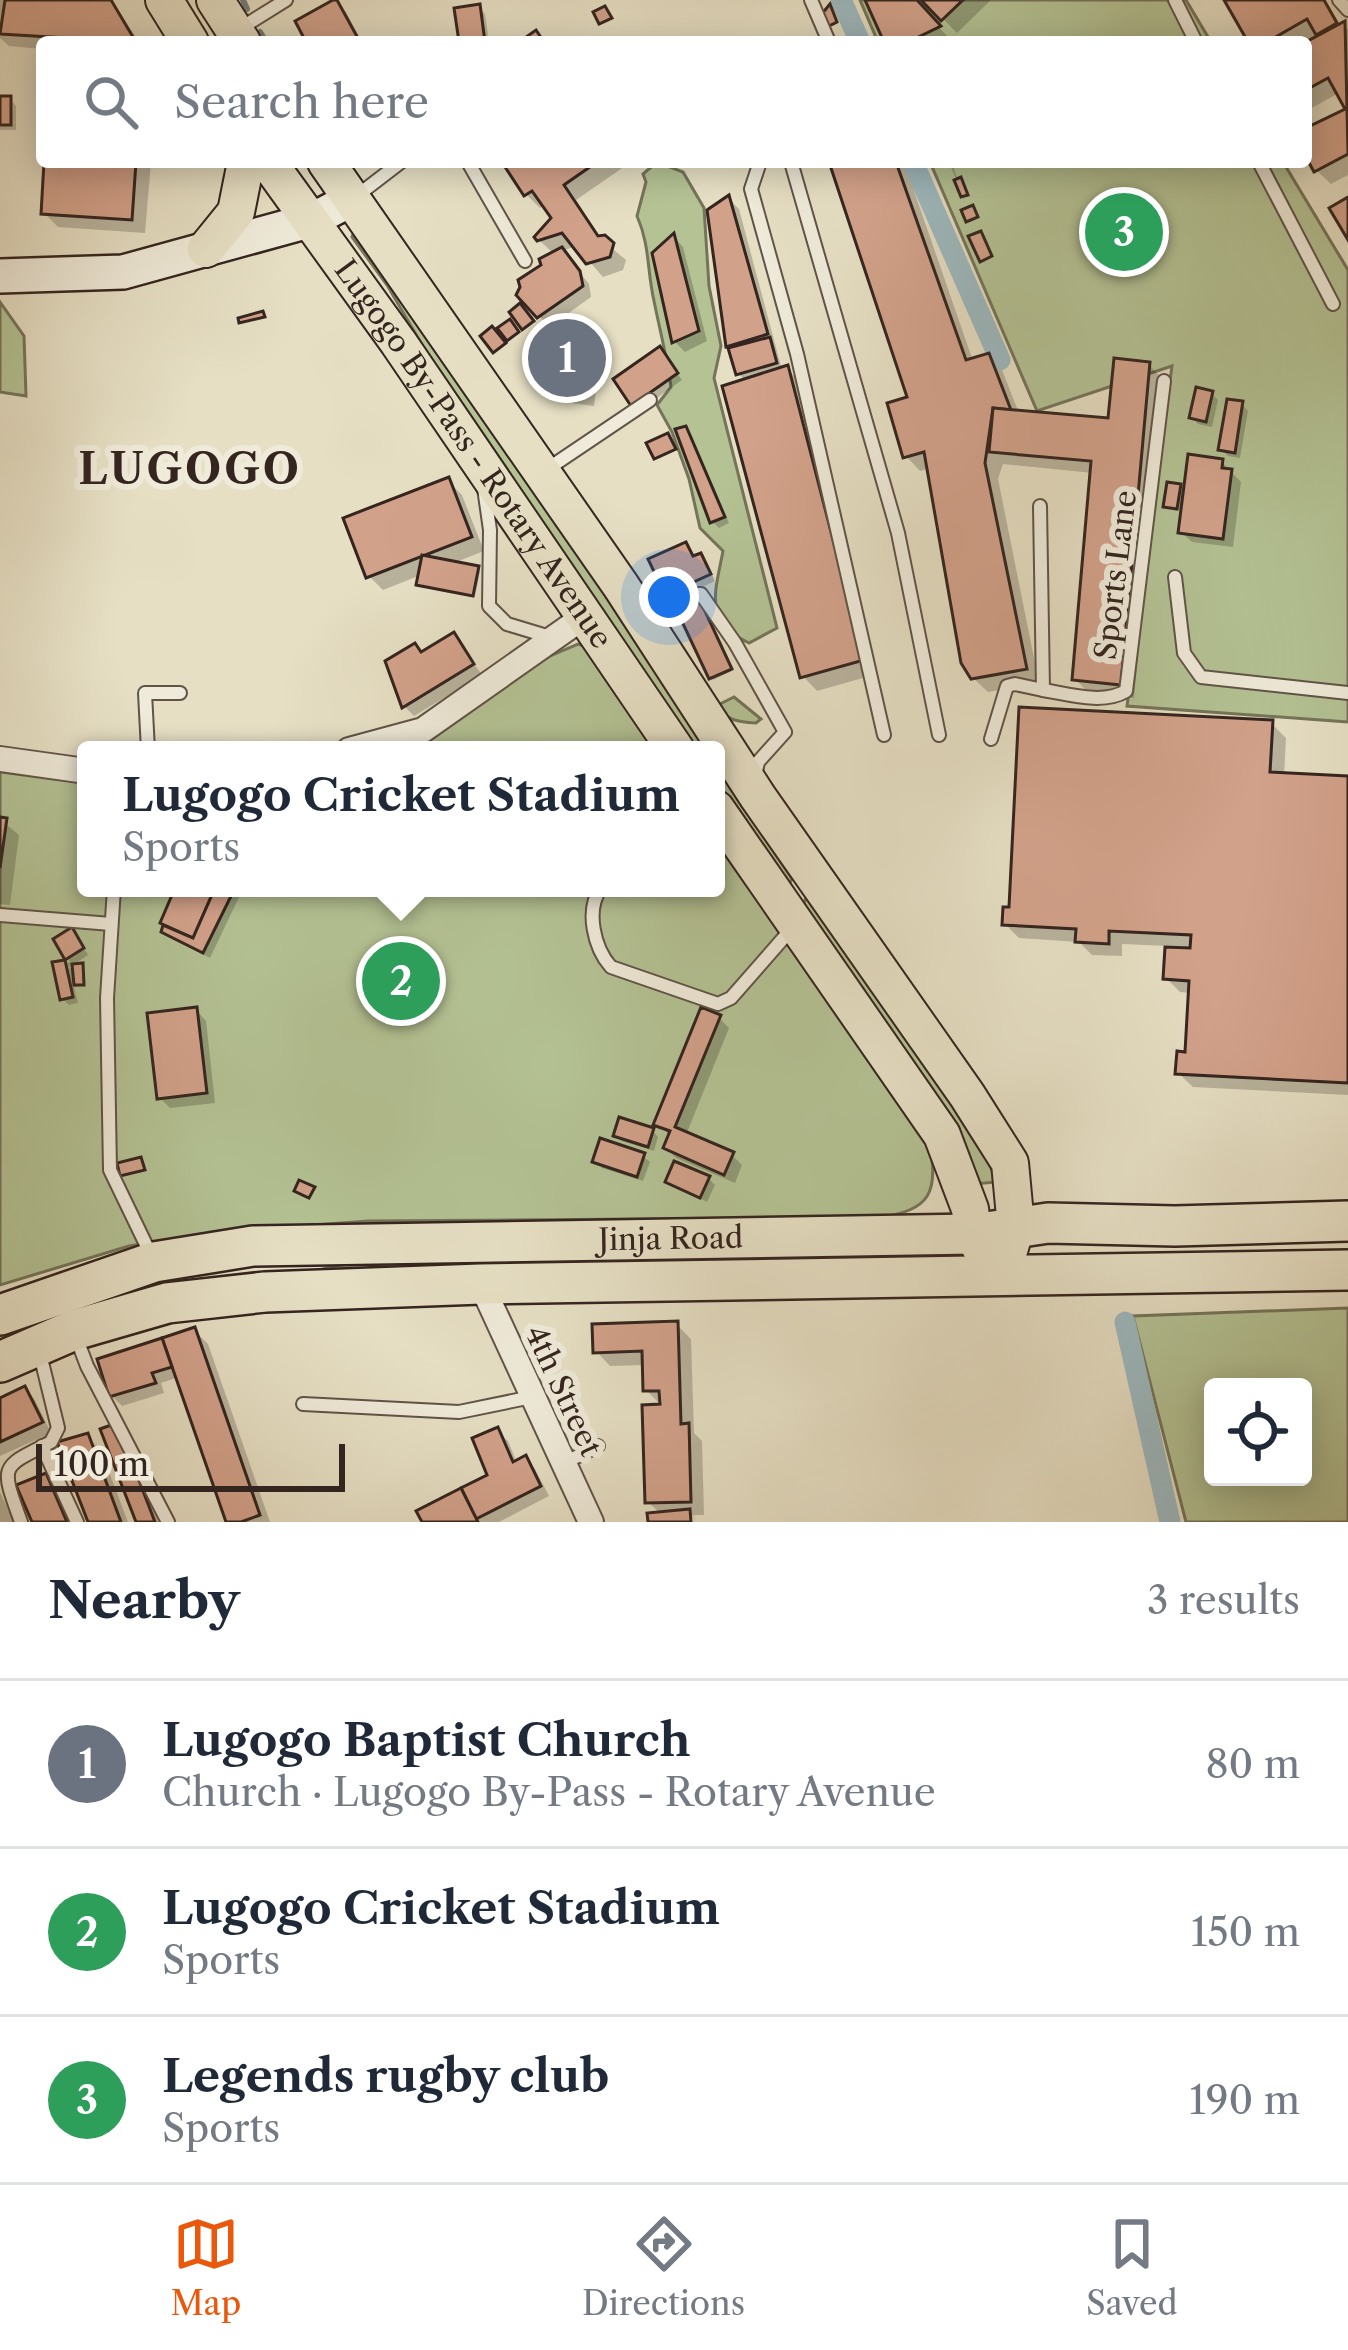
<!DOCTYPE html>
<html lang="en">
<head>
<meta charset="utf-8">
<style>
  body { margin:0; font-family:"Libre Caslon Text",serif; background:#f2f2f3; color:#1f2937 }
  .controls { position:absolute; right:36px; bottom:36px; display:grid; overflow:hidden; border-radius:12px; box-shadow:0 6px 30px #0003 }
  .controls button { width:108px; height:108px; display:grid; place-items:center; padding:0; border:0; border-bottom:3px solid #e0e1e3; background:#fff; color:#1f2937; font:60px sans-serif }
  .scale { position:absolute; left:36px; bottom:30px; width:309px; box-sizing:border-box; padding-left:12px; border:6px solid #34251f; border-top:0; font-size:33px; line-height:42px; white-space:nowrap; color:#34251f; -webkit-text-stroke:9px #efead9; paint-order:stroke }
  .you { position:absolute; left:669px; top:597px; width:42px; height:42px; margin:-30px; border:9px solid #fff; border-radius:50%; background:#1a73e8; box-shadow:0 0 0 18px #1a73e833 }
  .badge { display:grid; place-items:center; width:78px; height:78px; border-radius:50%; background:#ea580c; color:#fff; font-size:39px; font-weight:700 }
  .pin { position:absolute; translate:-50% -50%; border:6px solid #fff; box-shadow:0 3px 12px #0006 }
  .popup { position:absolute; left:77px; top:741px; width:648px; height:156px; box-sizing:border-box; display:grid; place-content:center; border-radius:12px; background:#fff; filter:drop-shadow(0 3px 9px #0005); font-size:39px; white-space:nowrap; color:#747a83 }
  .popup b { font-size:45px; color:#1f2937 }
  .popup::after { content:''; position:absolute; left:50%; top:100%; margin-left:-24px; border:24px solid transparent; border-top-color:#fff }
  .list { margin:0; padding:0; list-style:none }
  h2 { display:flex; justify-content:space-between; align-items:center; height:156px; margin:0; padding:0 48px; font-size:51px }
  h2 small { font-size:39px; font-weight:400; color:#747a83 }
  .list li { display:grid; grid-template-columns:78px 1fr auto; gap:36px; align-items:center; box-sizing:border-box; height:168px; padding:0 48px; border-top:3px solid #e0e1e3 }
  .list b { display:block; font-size:45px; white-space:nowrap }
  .list p { margin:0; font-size:39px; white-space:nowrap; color:#747a83 }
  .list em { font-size:39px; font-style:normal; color:#747a83 }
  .icon { flex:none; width:66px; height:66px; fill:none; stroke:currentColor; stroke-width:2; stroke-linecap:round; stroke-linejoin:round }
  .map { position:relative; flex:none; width:1348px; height:1522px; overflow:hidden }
  .search { position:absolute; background:#fff; box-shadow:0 6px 30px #0003; left:36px; right:36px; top:36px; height:132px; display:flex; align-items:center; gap:30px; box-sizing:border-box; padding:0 42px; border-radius:12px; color:#747a83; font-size:45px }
  .sheet { height:660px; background:#fff }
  nav { display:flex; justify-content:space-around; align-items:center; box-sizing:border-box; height:168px; border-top:3px solid #e0e1e3; background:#fff; font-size:33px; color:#747a83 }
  nav a { display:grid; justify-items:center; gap:6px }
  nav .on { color:#ea580c }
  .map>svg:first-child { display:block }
  .green { fill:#b4c294; stroke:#74745a; stroke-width:3; fill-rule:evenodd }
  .shadow { fill:#0003 }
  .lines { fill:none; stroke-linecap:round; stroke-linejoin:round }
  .stream { stroke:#737e80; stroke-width:6 }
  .canal { stroke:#9db9c0; stroke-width:21 }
  .building { fill:#d2a18a; stroke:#34251f; stroke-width:3 }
  .service-casing { stroke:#605448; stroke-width:16 }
  .minor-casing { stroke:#605448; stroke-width:28 }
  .secondary-casing { stroke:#34251f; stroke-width:38 }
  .primary-casing { stroke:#34251f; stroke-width:40 }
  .trunk-casing { stroke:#34251f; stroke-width:44 }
  .service { stroke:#efead9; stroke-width:12 }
  .minor { stroke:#efead9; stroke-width:24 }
  .secondary { stroke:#efead9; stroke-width:33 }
  .primary { stroke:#e6dfc4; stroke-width:36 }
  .trunk { stroke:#e6dfc4; stroke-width:39 }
  .labels { text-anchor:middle; stroke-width:12; stroke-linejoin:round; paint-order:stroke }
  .street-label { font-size:30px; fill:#34251f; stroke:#efead9 }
  .district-label { font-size:42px; font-weight:bold; letter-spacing:3px; fill:#34251f; stroke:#efead9 }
</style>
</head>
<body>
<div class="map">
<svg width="1348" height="1522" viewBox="0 0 1348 1522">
  <rect width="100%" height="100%" fill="#e6dfc4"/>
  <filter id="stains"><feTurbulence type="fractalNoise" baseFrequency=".00167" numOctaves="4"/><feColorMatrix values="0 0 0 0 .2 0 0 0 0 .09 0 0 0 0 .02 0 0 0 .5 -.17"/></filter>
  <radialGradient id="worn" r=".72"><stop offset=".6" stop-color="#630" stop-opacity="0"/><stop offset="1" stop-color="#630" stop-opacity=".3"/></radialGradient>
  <g class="green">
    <polygon points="860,0 1186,0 1211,42 878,42"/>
    <path d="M 657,162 L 683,172 L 704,208 L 709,286 L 721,346 L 714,378 L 777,628 L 749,643 C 703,621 715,593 723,551 L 700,528 L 689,479 L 672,432 L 657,405 L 671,387 C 667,357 660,331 654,301 C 647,271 650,245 637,216 L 646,182 L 643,174 Z"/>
    <polygon points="930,162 1283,162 1348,270 1348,722 1127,706 1172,366 1037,411"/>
    <polygon points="355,229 557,517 707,750 692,750 471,428 387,285 352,237"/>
    <polygon points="0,302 24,336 26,396 0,392"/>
    <polygon points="578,644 593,649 664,750 393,750 434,737 540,660"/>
    <path d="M 734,697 L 761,719 L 756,723 C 739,722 727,721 716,706 Z"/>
    <polygon points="716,766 792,879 789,884 769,866 716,787"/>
    <path d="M 0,769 L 86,779 L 86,888 L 716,888 L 716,827 L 929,1143 C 940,1192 929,1212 879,1217 L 368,1221 L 209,1233 L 129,1246 L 0,1285 Z"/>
    <polygon points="808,891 985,1151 996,1182 975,1184 803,906"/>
    <polygon points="905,1247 905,1266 305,1273 351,1263"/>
    <path d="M 1348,1308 L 1348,1522 L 1186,1522 L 1133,1316 ZM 1213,1387 L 1303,1387 L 1303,1477 L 1213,1477 Z"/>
  </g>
  <g class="shadow">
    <polygon points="0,0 111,0 139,42 42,42 42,49 9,46 0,38"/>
    <polygon points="869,0 913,0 948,37 938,42 887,42"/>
    <polygon points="925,0 991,0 957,33"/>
    <polygon points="1227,0 1324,0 1342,27 1348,29 1348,109 1339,93 1306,111 1306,42 1252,42"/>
    <polygon points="336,2 346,12 362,42 310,42"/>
    <polygon points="479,7 485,14 489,42 462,42"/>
    <polygon points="0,99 10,99 16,106 16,130 0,130"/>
    <polygon points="1348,111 1348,175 1331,184 1316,170 1306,151 1306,120 1311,130"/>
    <polygon points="47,162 151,162 145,233 58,227 44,213"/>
    <polygon points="517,162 631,162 576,200 602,240 626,260 623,270 603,277 576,246 562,251 589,284 591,297 549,327 539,316 554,254 539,240 555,218 546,205 540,208 526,194"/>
    <polygon points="832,162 904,162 973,361 988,356 1002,370 1019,413 1111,421 1148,364 1163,379 1134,698 1089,693 1075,679 1093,473 1003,464 998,479 1039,683 988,692 973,678 930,468 920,471 906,456 911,399"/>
    <polygon points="952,162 957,178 962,182 968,197 964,196 949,163"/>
    <polygon points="729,199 739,209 782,370 787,369 801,383 877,674 817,691 803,676 747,382 738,373 729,345"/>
    <polygon points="674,237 683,247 707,341 685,352 675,342"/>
    <polygon points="587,330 601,344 594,406 562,402 548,388"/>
    <polygon points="665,357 682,380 640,410 634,404"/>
    <polygon points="1212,394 1218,400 1212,427 1198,424 1192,417"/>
    <polygon points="1242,404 1248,411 1240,458 1228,456 1221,449"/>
    <polygon points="685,429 692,436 729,523 719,528 712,521"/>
    <polygon points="1222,462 1241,482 1233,547 1192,542 1181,532 1184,511 1166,506 1180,487 1186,494"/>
    <polygon points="448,481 462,495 484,551 451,564 480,571 475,597 422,586 421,575 383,590 369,576"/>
    <polygon points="686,545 695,559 701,556 707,562 715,581 694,591 732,671 713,680 675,601 668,593"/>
    <polygon points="454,636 482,675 414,716 404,706 422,655"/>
    <polygon points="1271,723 1286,738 1284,776 1348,779 1348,1095 1193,1087 1178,1073 1188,1055 1191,993 1180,992 1166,978 1168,946 1122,944 1122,956 1092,955 1079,942 1019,938 1005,924"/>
    <polygon points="0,809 1,820 19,835 10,905 0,904"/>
    <polygon points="179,888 230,888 239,897 210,958 164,932"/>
    <polygon points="77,937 88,955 68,968 84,969 85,986 74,987 78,1003 69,1005 63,999 55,965 70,962 57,940"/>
    <polygon points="196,1010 206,1021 215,1103 170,1108 159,1097"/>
    <polygon points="719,1018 729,1028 686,1135 732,1155 742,1165 735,1183 676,1158 666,1148 671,1136 657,1124"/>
    <polygon points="652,1130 658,1137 654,1151 622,1141 616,1135"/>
    <polygon points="643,1156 650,1162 643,1181 602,1168 595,1161"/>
    <polygon points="709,1179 715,1185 707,1202 668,1181"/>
    <polygon points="676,1324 691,1339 694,1433 702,1441 704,1515 694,1515 695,1522 693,1515 687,1515 688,1522 651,1522 651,1515 661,1514 648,1502 663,1407 646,1390 645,1365 610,1366 596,1351"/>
    <polygon points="194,1330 208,1344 270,1522 229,1522 179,1377 161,1383 164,1393 122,1406 112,1396 163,1341"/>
    <polygon points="25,1389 35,1400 51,1433 0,1456 0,1401"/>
    <polygon points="117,1426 162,1522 139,1522 104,1431"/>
    <polygon points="497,1431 508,1441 517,1463 525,1459 535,1469 549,1496 499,1522 425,1522 420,1512 491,1476"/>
    <polygon points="87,1436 101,1451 128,1522 91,1522 61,1444"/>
    <polygon points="46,1476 56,1486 71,1522 35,1522 20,1487"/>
    <polygon points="0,1492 14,1522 0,1522"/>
  </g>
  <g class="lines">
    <g class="stream">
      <polyline points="243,0 247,9"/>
      <polyline points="260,32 266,42"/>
    </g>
    <g class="canal">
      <polyline points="841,0 860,42"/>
      <polyline points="913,162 1000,360"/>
      <polyline points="1125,1322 1170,1522"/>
    </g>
  </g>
  <g class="building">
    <polygon points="5,0 111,0 136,42 0,34"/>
    <polygon points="333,0 337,0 360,42 306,42 295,21"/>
    <polygon points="865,0 917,0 941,26 908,42 884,42"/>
    <polygon points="921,0 963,0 941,21"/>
    <polygon points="1224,0 1324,0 1337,23 1316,35 1307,19 1267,42 1248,42"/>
    <polygon points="480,4 485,42 459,42 454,8"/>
    <polygon points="830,4 837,22 827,27 821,15"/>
    <polygon points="605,6 612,18 599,24 593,12"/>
    <polygon points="1345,21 1348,154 1314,172 1306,157 1306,128 1345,109 1328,78 1306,90 1306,42"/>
    <polygon points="536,30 544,42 524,42 522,40"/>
    <rect x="0" y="96" width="11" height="29"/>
    <polygon points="44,162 136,162 132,220 41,214"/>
    <polygon points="512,162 597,162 564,185 598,236 605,235 614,243 610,257 586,264 562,233 537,241 534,237 551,218 532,191 524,196 505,167"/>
    <polygon points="829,162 896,162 966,360 989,353 1011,410 993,408 985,463 1027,669 971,679 961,663 924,452 903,458 887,403 907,397"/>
    <polygon points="961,177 968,195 961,197 954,180"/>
    <polygon points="729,195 768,334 726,347 707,210"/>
    <polygon points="1348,197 1348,240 1329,208"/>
    <polygon points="973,205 978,217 966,222 961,210"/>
    <polygon points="981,231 992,256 980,262 968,236"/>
    <polygon points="674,233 699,331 672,343 652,253"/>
    <polygon points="562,247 580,271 583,286 537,318 516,295 520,287 518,280 541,265 539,259"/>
    <polygon points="520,303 534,321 522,330 509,312"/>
    <polygon points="263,311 265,317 239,323 238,318"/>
    <polygon points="510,319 519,332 507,341 497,328"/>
    <polygon points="552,323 588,327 581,393 545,389"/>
    <polygon points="492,326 506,343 493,353 480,336"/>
    <polygon points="770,337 777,363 736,375 728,348"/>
    <polygon points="660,346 678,373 631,406 613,379"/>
    <polygon points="1114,358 1150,362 1121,685 1072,680 1091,461 989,452 993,408 1108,418"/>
    <polygon points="788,365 864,660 800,678 722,386"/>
    <polygon points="1196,387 1213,391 1206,422 1189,418"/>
    <polygon points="1227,399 1243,401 1235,453 1218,450"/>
    <polygon points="686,426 725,517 710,523 675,429"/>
    <polygon points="668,433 676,449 654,459 646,443"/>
    <polygon points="1188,454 1223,459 1222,468 1232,469 1223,539 1178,533"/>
    <polygon points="449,477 472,537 366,578 343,518"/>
    <polygon points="1167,482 1181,484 1177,509 1163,507"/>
    <polygon points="686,542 693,556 701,553 711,574 665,595 648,559"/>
    <polygon points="422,555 479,566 473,596 416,585"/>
    <polygon points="692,583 732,669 709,679 669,594"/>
    <polygon points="454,632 474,664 402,708 385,661 415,643 421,652"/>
    <polygon points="1019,707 1273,720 1270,772 1348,776 1348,1083 1175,1074 1177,1051 1185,1052 1189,981 1163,979 1165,947 1190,948 1191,935 1109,931 1109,944 1075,942 1076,929 1002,925 1003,907 1009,907"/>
    <polygon points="0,817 7,818 0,868"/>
    <polygon points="175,888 215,888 193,938 160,923"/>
    <polygon points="215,888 235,888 203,953 161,932 163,925 193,938"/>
    <polygon points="72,927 84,948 65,960 53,939"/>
    <polygon points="65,960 73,997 60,1000 52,962"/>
    <polygon points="83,963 84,985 74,985 72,964"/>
    <polygon points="197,1007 207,1093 157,1099 147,1013"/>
    <polygon points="701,1007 721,1015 675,1127 734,1152 724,1175 663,1148 670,1131 653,1125"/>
    <polygon points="619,1117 654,1128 648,1147 613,1136"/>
    <polygon points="600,1138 645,1153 637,1177 592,1162"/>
    <polygon points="141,1157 145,1170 120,1176 117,1163"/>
    <polygon points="674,1161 710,1176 700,1198 665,1182"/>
    <polygon points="299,1180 315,1187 309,1198 294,1191"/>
    <polygon points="678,1321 681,1424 689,1423 691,1502 645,1503 642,1405 660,1404 659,1391 643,1391 642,1351 593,1353 592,1324"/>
    <polygon points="195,1327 260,1515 241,1522 226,1522 162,1338"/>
    <polygon points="162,1338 172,1367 152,1373 156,1383 109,1397 97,1359"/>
    <polygon points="25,1386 43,1422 0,1442 0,1398"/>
    <polygon points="117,1423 155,1522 136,1522 100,1429"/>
    <polygon points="498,1427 513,1462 526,1455 541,1486 476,1519 461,1488 487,1475 472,1438"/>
    <polygon points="88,1433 121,1522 88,1522 57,1442"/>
    <polygon points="46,1473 67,1522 32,1522 16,1485"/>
    <polygon points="461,1488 478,1522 422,1522 416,1511"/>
    <polygon points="690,1509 691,1522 648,1522 647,1513"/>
  </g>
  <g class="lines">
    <defs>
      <g id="service">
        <polyline points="811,0 829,42"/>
        <polyline points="1175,0 1196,42"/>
        <polyline points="1339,0 1348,10"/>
        <polyline points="241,28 286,0"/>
        <polyline points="468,162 525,261"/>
        <polyline points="760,162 751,189 797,354 884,735"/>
        <polyline points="791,162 898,533 939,735"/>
        <polyline points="1259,162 1333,304"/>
        <polyline points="358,195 401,162"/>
        <polyline points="546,470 650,400"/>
        <polyline points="484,488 490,530 489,606 507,624 550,637"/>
        <polyline points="1175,577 1184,653 1201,677 1348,693"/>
        <polyline points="697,594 701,594 735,643 785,732 758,762 755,776"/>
        <polyline points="648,614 674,603"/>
        <path d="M 1043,690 C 1068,694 1103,705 1126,691 L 1164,381"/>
        <polyline points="991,739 1007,686 1015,684 1043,690 1040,506"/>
        <polyline points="148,750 145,693 180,693"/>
        <polyline points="114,888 107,998 110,1170 151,1255"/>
        <path d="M 601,888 C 585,910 594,948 611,967 L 718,1004 L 731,998 L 794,926"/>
        <polyline points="0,915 111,924"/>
        <polyline points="76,1337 87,1366 168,1522"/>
        <polyline points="303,1404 459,1412 532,1397"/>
        <polyline points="42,1446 77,1522"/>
        <polyline points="564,1463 598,1446"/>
        <path d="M 21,1522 C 0,1464 0,1468 51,1442 L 58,1428 L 39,1350"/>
      </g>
      <g id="minor">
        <polyline points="349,750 423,730 585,616"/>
        <polyline points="0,759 86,771"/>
        <polyline points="481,1284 591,1522"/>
      </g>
      <polyline id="secondary" points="0,276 123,272 312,220 352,199"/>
      <g id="primary">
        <polyline points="164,0 190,42"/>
        <polyline points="215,0 242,42"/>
        <path id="s1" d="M 268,162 L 398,342 L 676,750"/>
        <polyline points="326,162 621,586 758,797 967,1095 1010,1163 1016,1227 1002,1274"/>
        <polyline points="206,249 236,212 246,162"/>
        <polyline points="716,809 942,1135 970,1209 973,1234 987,1260"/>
      </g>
      <g id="trunk">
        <path id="s2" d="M 0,1315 L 154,1262 L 253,1246 L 973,1234 L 1048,1223 L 1175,1226 L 1348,1221"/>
        <polyline points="0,1362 74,1330 167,1303 265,1292 481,1284 1348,1270"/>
      </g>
    </defs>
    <use href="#service" class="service-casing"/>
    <use href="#minor" class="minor-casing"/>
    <use href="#secondary" class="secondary-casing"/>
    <use href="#primary" class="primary-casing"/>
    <use href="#trunk" class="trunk-casing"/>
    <use href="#service" class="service"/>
    <use href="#minor" class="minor"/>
    <use href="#secondary" class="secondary"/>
    <use href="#primary" class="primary"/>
    <use href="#trunk" class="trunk"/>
  </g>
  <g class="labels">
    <g class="street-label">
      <text dy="10" stroke="none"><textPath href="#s1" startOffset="357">Lugogo By-Pass - Rotary Avenue</textPath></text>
      <text transform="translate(1116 575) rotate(-83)" y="10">Sports Lane</text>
      <text dy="10" stroke="none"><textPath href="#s2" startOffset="681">Jinja Road</textPath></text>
      <text transform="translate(563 1391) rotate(65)" y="10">4th Street</text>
    </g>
    <g class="district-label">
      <text x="190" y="484">LUGOGO</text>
    </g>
  </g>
  <rect width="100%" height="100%" filter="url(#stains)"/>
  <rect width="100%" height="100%" fill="url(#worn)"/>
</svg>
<div class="controls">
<button><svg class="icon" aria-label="locate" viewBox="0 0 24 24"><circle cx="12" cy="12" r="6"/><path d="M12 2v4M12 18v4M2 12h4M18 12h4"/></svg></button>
</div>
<div class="scale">100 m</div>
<div class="you"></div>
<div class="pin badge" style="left:567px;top:358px;background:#6b7280">1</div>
<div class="pin badge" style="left:401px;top:981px;background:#2e9e5b">2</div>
<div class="popup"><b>Lugogo Cricket Stadium</b>Sports</div>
<div class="pin badge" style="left:1124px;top:232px;background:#2e9e5b">3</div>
<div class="search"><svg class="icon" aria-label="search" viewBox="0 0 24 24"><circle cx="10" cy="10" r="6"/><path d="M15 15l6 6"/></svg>Search here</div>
</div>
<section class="sheet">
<h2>Nearby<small>3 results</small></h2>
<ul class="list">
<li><span class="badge" style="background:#6b7280">1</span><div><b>Lugogo Baptist Church</b><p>Church · Lugogo By-Pass - Rotary Avenue</p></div><em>80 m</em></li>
<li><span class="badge" style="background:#2e9e5b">2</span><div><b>Lugogo Cricket Stadium</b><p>Sports</p></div><em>150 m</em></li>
<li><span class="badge" style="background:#2e9e5b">3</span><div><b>Legends rugby club</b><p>Sports</p></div><em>190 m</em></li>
</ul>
</section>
<nav>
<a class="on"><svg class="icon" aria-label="map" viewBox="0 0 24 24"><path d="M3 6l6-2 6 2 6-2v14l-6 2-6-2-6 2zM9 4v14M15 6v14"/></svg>Map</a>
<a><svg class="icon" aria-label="directions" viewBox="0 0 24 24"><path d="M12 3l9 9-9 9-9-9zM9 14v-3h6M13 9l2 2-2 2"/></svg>Directions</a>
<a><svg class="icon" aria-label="saved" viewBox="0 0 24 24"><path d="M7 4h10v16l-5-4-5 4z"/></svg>Saved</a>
</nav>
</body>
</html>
